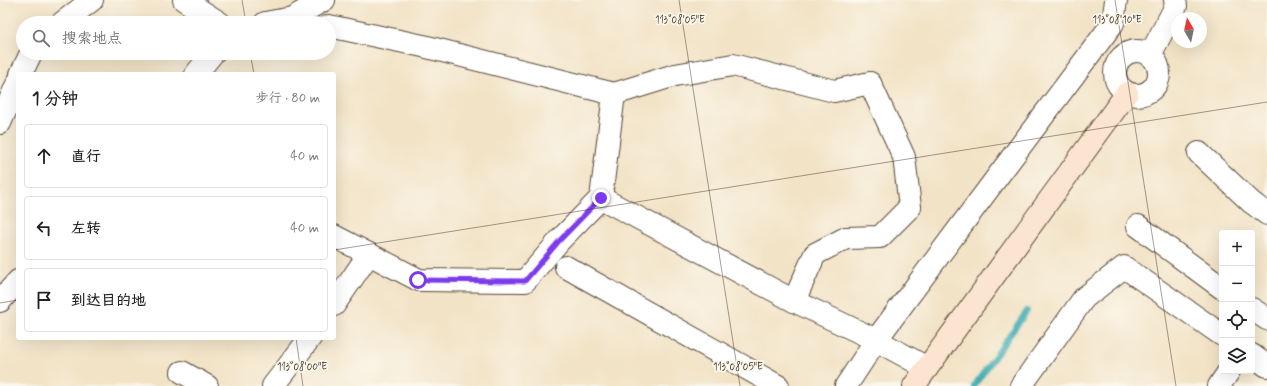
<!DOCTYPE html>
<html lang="zh">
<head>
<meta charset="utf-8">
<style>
  body { margin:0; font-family:Mynerve,"LXGW WenKai TC",sans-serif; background:#f2f2f2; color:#202124 }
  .controls { position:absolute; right:12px; bottom:12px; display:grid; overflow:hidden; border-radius:4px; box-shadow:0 4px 16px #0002 }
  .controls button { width:36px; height:36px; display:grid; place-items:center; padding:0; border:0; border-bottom:1px solid #e0e0e0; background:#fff; color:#202124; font:20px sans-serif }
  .compass { position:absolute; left:1171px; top:12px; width:36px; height:36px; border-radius:50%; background:#fff; box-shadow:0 4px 16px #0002; rotate:351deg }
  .stop { position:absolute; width:12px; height:12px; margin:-9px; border:3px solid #7c3aed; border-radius:50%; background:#fff }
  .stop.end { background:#7c3aed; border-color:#fff; box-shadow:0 1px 4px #0008 }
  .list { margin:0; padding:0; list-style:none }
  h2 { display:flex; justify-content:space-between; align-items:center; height:52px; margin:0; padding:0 16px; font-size:17px }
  h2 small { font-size:13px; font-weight:400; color:#757577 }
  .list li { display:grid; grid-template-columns:26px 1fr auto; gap:12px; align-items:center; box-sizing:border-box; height:64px; margin:0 8px 8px; padding:0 8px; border:1px solid #e0e0e0; border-radius:4px }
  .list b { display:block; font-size:15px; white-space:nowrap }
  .list em { font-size:13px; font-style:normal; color:#757577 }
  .icon { flex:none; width:22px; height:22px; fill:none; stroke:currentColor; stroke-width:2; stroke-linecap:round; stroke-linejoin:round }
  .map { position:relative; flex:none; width:1267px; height:386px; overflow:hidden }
  .search { position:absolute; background:#fff; box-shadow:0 4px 16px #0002; left:16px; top:16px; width:320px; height:44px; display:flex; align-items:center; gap:10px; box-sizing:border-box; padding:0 14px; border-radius:22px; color:#757577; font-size:15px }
  .panel { position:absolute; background:#fff; box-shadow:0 4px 16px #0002; left:16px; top:72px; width:320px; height:268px; border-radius:4px }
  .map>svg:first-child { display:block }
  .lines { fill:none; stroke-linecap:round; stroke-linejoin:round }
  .stream { stroke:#39aab3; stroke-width:6 }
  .street-casing { stroke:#564637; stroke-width:24 }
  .secondary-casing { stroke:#564637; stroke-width:24 }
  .street { stroke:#fff; stroke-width:22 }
  .secondary { stroke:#fce5d0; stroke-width:22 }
  .route { stroke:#7c3aed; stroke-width:5 }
  .ticks { fill:none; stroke:#3b2a1e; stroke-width:1; stroke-opacity:0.45 }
  .ticks-label { font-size:10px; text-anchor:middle; fill:#3b2a1e; stroke:#fbf7ec; stroke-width:3.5; stroke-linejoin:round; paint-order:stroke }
</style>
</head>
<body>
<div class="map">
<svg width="1267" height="386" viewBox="0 0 1267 386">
  <rect width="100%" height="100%" fill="#fbf7ec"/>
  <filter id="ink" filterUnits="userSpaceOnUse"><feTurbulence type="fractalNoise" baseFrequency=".025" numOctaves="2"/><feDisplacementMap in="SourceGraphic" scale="8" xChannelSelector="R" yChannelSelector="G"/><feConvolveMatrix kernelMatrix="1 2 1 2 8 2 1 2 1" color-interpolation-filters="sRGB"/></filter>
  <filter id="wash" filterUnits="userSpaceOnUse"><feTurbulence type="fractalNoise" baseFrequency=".012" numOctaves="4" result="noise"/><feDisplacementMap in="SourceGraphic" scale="16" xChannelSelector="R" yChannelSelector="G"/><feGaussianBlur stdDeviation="0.9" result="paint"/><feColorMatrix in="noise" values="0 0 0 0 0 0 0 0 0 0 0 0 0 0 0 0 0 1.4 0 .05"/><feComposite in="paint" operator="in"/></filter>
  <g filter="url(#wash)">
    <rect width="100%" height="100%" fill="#f2e3c6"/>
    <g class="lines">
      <polyline class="stream" points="974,386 1027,311"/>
    </g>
  </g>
  <g filter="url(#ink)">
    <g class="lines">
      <defs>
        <g id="street">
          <polyline points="184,0 220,23"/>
          <polyline points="62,23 92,0"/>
          <polyline points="265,23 292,18 324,0"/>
          <polyline points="329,26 423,46 614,94"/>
          <circle cx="1137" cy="73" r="22"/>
          <polyline points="1150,55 1176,6 1175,0"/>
          <polyline points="21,74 31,53"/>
          <polyline points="196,74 213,53"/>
          <polyline points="0,123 18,82"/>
          <polyline points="1199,153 1251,202 1267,214"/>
          <polyline points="1138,226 1222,288"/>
          <polyline points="334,236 419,280 525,281 560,240 601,198"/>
          <polyline points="566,267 778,386"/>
          <polyline points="0,301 18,281"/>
          <polyline points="794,301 815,254 846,238 880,237 910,207 904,157 870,83 834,91 733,65 675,75 614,94 601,198 794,301 876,340 927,368"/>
          <polyline points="334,305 369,254"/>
          <polyline points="1252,309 1267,319"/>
          <polyline points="1252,355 1267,366"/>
          <polyline points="182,372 207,386"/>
          <polyline points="273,386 310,338"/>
          <polyline points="846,386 876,340 995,180 1113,23 1116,0"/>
          <polyline points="1021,386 1084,298 1124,267 1222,335"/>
          <polyline points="1219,386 1229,371"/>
        </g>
        <polyline id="secondary" points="914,386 1127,93"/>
      </defs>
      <use href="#street" class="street-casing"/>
      <use href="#secondary" class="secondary-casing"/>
      <use href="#street" class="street"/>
      <use href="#secondary" class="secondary"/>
    </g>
  </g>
  <g class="lines" filter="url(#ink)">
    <polyline class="route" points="418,280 525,281 560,240 601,198"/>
  </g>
  <path class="ticks" d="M 242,0 L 246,23M 679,0 L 740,386M 1115,0 L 1176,386M 250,53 L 254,74M 334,250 L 1267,102M 0,303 L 18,300M 296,338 L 303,386"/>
  <g class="ticks-label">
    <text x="680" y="23">113°08'05"E</text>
    <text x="1117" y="23">113°08'10"E</text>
    <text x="302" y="370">113°08'00"E</text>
    <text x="738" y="370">113°08'05"E</text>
  </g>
</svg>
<div class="controls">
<button>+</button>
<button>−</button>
<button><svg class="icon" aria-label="locate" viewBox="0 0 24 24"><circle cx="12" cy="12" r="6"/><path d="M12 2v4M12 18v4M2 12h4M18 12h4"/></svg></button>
<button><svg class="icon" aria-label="layers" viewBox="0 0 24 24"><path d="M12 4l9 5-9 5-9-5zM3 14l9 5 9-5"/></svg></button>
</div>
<svg class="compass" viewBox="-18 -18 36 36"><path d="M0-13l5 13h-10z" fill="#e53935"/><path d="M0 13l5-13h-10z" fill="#757577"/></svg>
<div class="stop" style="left:418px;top:280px"></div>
<div class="stop end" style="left:601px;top:198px"></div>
<div class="search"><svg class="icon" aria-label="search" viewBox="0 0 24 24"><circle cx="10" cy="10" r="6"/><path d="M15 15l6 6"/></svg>搜索地点</div>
<section class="panel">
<h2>1 分钟<small>步行 · 80 m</small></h2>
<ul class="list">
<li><svg class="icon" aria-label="ahead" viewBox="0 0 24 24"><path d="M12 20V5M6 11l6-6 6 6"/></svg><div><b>直行</b></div><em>40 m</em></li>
<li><svg class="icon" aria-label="left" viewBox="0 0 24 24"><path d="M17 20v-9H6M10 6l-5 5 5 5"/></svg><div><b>左转</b></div><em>40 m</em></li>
<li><svg class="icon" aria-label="arrive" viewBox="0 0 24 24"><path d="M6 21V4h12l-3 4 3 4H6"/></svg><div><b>到达目的地</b></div></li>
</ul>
</section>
</div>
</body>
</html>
